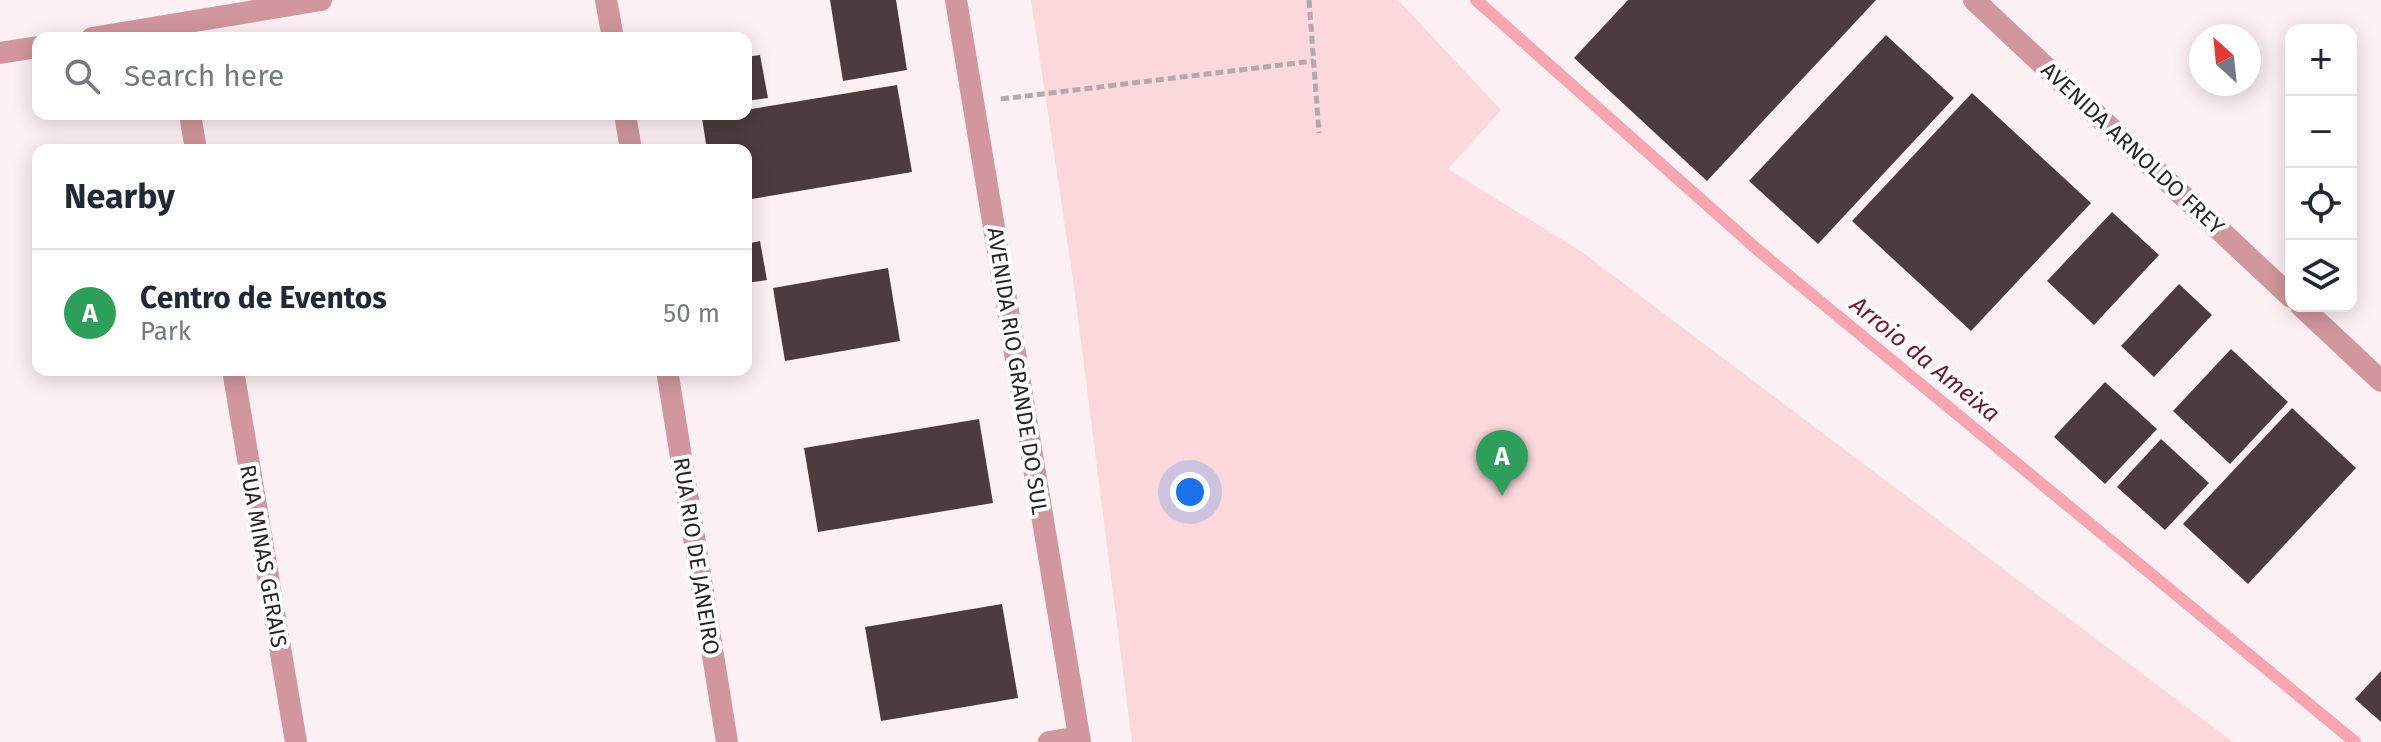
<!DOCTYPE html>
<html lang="en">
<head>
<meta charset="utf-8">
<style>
  body { margin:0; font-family:"Fira Sans",sans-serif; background:#f6f6f7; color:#1f2937 }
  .controls { position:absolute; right:24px; top:24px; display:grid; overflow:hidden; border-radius:16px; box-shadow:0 4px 20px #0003 }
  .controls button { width:72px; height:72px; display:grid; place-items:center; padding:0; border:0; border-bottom:2px solid #e0e1e3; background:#fff; color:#1f2937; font:40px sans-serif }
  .compass { position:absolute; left:2189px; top:24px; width:72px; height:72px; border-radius:50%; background:#fff; box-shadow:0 4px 20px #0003; rotate:333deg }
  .you { position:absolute; left:1190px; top:492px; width:28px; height:28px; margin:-20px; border:6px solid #fff; border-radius:50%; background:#1a73e8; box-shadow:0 0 0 12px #1a73e833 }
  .badge { display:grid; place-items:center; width:52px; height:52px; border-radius:50%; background:#cd3e61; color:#fff; font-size:26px; font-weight:700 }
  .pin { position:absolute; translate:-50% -66px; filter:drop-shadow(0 2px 4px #0008) }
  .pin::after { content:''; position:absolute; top:42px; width:28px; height:24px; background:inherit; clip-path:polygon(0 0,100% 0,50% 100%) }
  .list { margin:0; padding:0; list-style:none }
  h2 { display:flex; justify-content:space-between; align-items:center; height:104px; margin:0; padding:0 32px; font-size:34px }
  h2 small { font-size:26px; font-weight:400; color:#747a83 }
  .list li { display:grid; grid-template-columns:52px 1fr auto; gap:24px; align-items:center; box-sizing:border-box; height:128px; padding:0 32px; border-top:2px solid #e0e1e3 }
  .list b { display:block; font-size:30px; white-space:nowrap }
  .list p { margin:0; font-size:26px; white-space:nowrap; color:#747a83 }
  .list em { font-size:26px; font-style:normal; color:#747a83 }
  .icon { flex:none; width:44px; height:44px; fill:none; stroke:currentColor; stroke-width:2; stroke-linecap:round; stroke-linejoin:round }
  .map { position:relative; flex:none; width:2381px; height:742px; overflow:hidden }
  .search { position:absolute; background:#fff; box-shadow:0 4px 20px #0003; left:32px; top:32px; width:720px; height:88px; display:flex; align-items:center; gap:20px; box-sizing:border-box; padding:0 28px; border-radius:16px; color:#747a83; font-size:30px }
  .panel { position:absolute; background:#fff; box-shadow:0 4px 20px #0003; left:32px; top:144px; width:720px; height:232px; border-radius:16px }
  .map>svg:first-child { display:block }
  .green { fill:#fad8dc }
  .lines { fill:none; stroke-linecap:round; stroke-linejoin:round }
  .stream { stroke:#f7a5b0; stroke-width:12 }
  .building { fill:#4c3c3e }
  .path { stroke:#b4a9ab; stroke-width:5; stroke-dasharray:8 4; stroke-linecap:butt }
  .minor { stroke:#d1969e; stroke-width:22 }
  .labels { text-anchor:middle; stroke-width:8; stroke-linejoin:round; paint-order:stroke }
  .street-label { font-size:22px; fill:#2a2324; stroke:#fff }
  .water-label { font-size:24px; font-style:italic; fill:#74152f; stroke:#fff }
</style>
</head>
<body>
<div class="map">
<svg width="2381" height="742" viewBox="0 0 2381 742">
  <rect width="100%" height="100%" fill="#fdf0f2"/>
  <polygon class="green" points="1031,0 1398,0 1501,110 1448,169 1582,252 2233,742 1132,742 1074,287"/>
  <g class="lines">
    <polyline class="stream" points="1476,0 1759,251 2355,742"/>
  </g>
  <g class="building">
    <polygon points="830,0 896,0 907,70 843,81"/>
    <polygon points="1628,0 1876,0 1707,181 1574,58"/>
    <polygon points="1886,35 1954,98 1818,244 1749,181"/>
    <polygon points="760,55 768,98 746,101 746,57"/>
    <polygon points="897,85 912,172 746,200 746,150 707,150 702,118 746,114 746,110"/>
    <polygon points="1972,93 2091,203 1971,331 1852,221"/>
    <polygon points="2112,212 2159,255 2094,325 2047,281"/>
    <polygon points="760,241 767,280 746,283 746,244"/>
    <polygon points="888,268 900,341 785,361 773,288"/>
    <polygon points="2179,284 2212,315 2154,377 2121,346"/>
    <polygon points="2231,349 2288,402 2230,464 2173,411"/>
    <polygon points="2105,382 2157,429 2105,484 2054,437"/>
    <polygon points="2292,408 2356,468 2248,584 2183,524"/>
    <polygon points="979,419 993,503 818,532 804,448"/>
    <polygon points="2161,439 2209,483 2165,530 2117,487"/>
    <polygon points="1002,604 1018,698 881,721 865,627"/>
    <polygon points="2381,671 2381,722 2355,699"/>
  </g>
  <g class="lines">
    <g class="path">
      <polyline points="1309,0 1319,133"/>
      <polyline points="1001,99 1314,61"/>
    </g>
    <g class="minor">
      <polyline points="606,0 613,38"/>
      <polyline points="956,0 1080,742"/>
      <polyline points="1974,0 2291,297"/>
      <polyline points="92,38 321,0"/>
      <polyline points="0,53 38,47"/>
      <polyline points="190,114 196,150"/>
      <polyline points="625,114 631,150"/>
      <polyline points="2301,306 2381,381"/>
      <polyline points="233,370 296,742"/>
      <polyline points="667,370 727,742"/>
      <polyline points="1049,742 1079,737"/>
    </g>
  </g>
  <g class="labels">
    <g class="street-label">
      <text transform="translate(2133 148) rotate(43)" y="8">AVENIDA ARNOLDO FREY</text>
      <text transform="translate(1018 371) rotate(81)" y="8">AVENIDA RIO GRANDE DO SUL</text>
      <text transform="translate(264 556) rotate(80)" y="8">RUA MINAS GERAIS</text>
      <text transform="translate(697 556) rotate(81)" y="8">RUA RIO DE JANEIRO</text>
    </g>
    <g class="water-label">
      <text transform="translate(1925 359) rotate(39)" y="8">Arroio da Ameixa</text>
    </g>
  </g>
</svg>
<div class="controls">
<button>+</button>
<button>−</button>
<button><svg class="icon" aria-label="locate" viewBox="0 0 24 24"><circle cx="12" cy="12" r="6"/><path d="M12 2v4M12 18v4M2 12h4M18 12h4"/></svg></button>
<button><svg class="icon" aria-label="layers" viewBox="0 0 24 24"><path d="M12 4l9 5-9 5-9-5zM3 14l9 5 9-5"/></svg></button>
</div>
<svg class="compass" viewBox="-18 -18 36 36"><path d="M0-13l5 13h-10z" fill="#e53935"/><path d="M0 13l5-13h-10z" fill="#747a83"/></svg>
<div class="you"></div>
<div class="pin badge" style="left:1502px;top:496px;background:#2e9e5b">A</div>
<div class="search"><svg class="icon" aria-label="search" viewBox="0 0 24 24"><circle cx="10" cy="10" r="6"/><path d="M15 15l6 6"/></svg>Search here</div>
<section class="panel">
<h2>Nearby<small></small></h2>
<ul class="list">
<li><span class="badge" style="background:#2e9e5b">A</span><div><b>Centro de Eventos</b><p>Park</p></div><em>50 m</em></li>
</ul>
</section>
</div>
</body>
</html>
